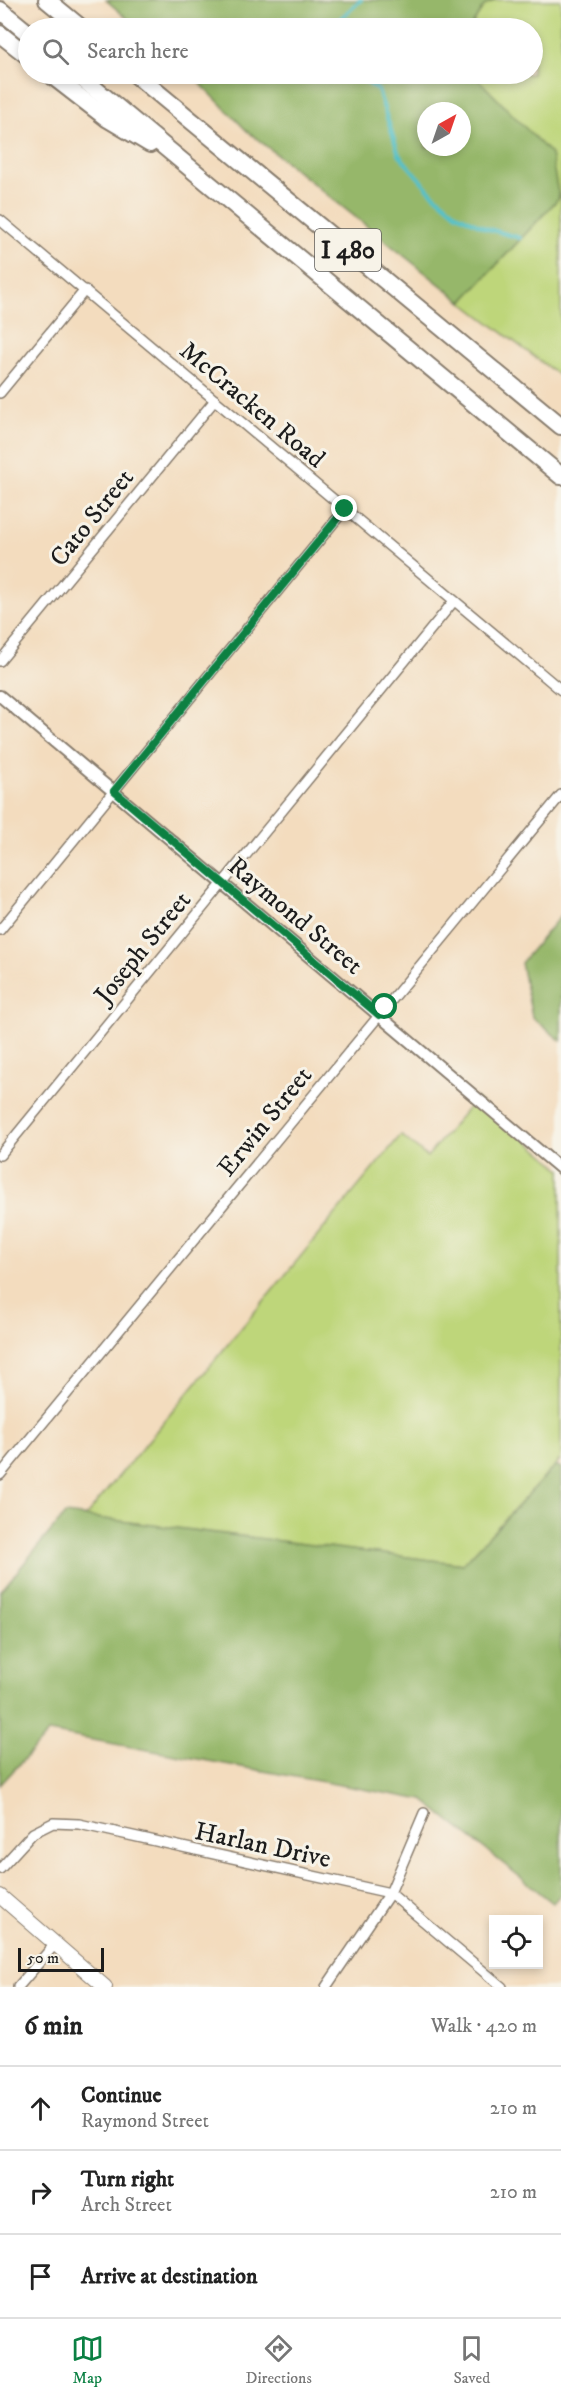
<!DOCTYPE html>
<html lang="en">
<head>
<meta charset="utf-8">
<style>
  body { margin:0; font-family:"IM FELL DW Pica",serif; background:#f2f2f2; color:#222 }
  .controls { position:absolute; right:18px; bottom:18px; display:grid; overflow:hidden; border-radius:0px; box-shadow:0 3px 9px #0003 }
  .controls button { width:54px; height:54px; display:grid; place-items:center; padding:0; border:0; border-bottom:2px solid #e0e0e0; background:#fff; color:#222; font:30px sans-serif }
  .compass { position:absolute; left:417px; top:102px; width:54px; height:54px; border-radius:50%; background:#fff; box-shadow:0 3px 9px #0003; rotate:40deg }
  .scale { position:absolute; left:18px; bottom:15px; width:86px; box-sizing:border-box; padding-left:6px; border:3px solid #1c1c1c; border-top:0; font-size:16px; line-height:21px; white-space:nowrap; color:#1c1c1c; -webkit-text-stroke:4px #f7f3e8; paint-order:stroke }
  .stop { position:absolute; width:18px; height:18px; margin:-14px; border:4px solid #0b8043; border-radius:50%; background:#fff }
  .stop.end { background:#0b8043; border-color:#fff; box-shadow:0 2px 6px #0008 }
  .list { margin:0; padding:0; list-style:none }
  h2 { display:flex; justify-content:space-between; align-items:center; height:78px; margin:0; padding:0 24px; font-size:26px }
  h2 small { font-size:20px; font-weight:400; color:#767676 }
  .list li { display:grid; grid-template-columns:39px 1fr auto; gap:18px; align-items:center; box-sizing:border-box; height:84px; padding:0 24px; border-top:2px solid #e0e0e0 }
  .list b { display:block; font-size:22px; white-space:nowrap }
  .list p { margin:0; font-size:20px; white-space:nowrap; color:#767676 }
  .list em { font-size:20px; font-style:normal; color:#767676 }
  .icon { flex:none; width:33px; height:33px; fill:none; stroke:currentColor; stroke-width:2; stroke-linecap:round; stroke-linejoin:round }
  .map { position:relative; flex:none; width:561px; height:1987px; overflow:hidden }
  .search { position:absolute; background:#fff; box-shadow:0 3px 9px #0003; left:18px; right:18px; top:18px; height:66px; display:flex; align-items:center; gap:15px; box-sizing:border-box; padding:0 21px; border-radius:33px; color:#767676; font-size:22px }
  .sheet { height:330px; background:#fff }
  nav { display:flex; justify-content:space-around; align-items:center; box-sizing:border-box; height:84px; border-top:2px solid #e0e0e0; background:#fff; font-size:16px; color:#767676 }
  nav a { display:grid; justify-items:center; gap:3px }
  nav .on { color:#0b8043 }
  .map>svg:first-child { display:block }
  .green { fill:#bed67a; stroke:#6d794b; stroke-width:1.5 }
  .forest { fill:#96b76a; stroke:#596a43; stroke-width:1.5; fill-rule:evenodd }
  .lines { fill:none; stroke-linecap:round; stroke-linejoin:round }
  .stream { stroke:#54c1c9; stroke-width:4 }
  .minor-casing { stroke:#887c6d; stroke-width:12 }
  .tertiary-casing { stroke:#887c6d; stroke-width:14 }
  .primary-casing { stroke:#887c6d; stroke-width:16 }
  .motorway-casing { stroke:#887c6d; stroke-width:20 }
  .minor { stroke:#fff; stroke-width:9 }
  .tertiary { stroke:#fff; stroke-width:10 }
  .primary { stroke:#fff; stroke-width:14 }
  .motorway { stroke:#fff; stroke-width:16 }
  .route { stroke:#0b8043; stroke-width:8 }
  .labels { text-anchor:middle; stroke-width:6; stroke-linejoin:round; paint-order:stroke }
  .shield { fill:#f7f3e8; stroke:#5e5c59; stroke-width:1.5 }
  .shield-label { font-size:24px; font-weight:bold; fill:#1c1c1c }
  .street-label { font-size:26px; fill:#1c1c1c; stroke:#f7f3e8 }
</style>
</head>
<body>
<div class="map">
<svg width="561" height="1987" viewBox="0 0 561 1987">
  <rect width="100%" height="100%" fill="#f7f3e8"/>
  <filter id="ink" filterUnits="userSpaceOnUse"><feTurbulence type="fractalNoise" baseFrequency=".0167" numOctaves="2"/><feDisplacementMap in="SourceGraphic" scale="12" xChannelSelector="R" yChannelSelector="G"/><feConvolveMatrix kernelMatrix="1 2 1 2 8 2 1 2 1" color-interpolation-filters="sRGB"/></filter>
  <filter id="wash" filterUnits="userSpaceOnUse"><feTurbulence type="fractalNoise" baseFrequency=".008" numOctaves="4" result="noise"/><feDisplacementMap in="SourceGraphic" scale="24" xChannelSelector="R" yChannelSelector="G"/><feGaussianBlur stdDeviation="1.35" result="paint"/><feColorMatrix in="noise" values="0 0 0 0 0 0 0 0 0 0 0 0 0 0 0 0 0 1.4 0 .05"/><feComposite in="paint" operator="in"/></filter>
  <g filter="url(#wash)">
    <rect width="100%" height="100%" fill="#f3dcbe"/>
    <g class="green">
      <polygon points="495,0 561,0 561,377 462,302 559,198 474,75 532,74 532,28 470,28 484,6"/>
      <polygon points="476,1098 561,1169 561,1459 463,1564 85,1517 401,1135 427,1157"/>
    </g>
    <g class="forest">
      <polygon points="106,0 495,0 484,6 470,28 138,28"/>
      <path d="M 191,74 L 473,74 L 551,154 L 559,198 L 462,302 L 246,130 ZM 426,111 L 462,111 L 462,147 L 426,147 Z"/>
      <polygon points="561,915 561,1041 532,1017 521,963"/>
      <polygon points="556,1465 561,1468 561,1894 553,1903 423,1800 49,1732 0,1785 0,1592 65,1514 463,1564"/>
    </g>
    <g class="lines">
      <g class="stream">
        <polyline points="330,28 361,0"/>
        <polyline points="343,74 364,80 378,90 399,155 430,191 457,214 485,228 520,238"/>
      </g>
    </g>
  </g>
  <g filter="url(#ink)">
    <g class="lines">
      <defs>
        <g id="minor">
          <polyline points="0,220 561,690"/>
          <polyline points="0,393 85,290"/>
          <polyline points="0,661 215,400"/>
          <polyline points="0,930 345,509"/>
          <polyline points="0,1155 454,601"/>
          <polyline points="0,1475 561,795"/>
          <polyline points="0,1869 33,1833 53,1823 79,1824 390,1893 502,1987"/>
          <polyline points="18,1987 55,1944"/>
          <polyline points="326,1987 390,1893 424,1813"/>
        </g>
        <polyline id="tertiary" points="0,696 561,1169"/>
        <polyline id="primary" points="0,1896 105,1987"/>
        <g id="motorway">
          <polyline points="47,0 81,28"/>
          <polyline points="0,10 28,33"/>
          <polyline points="0,34 28,56"/>
          <polyline points="50,74 108,119 150,144"/>
          <polyline points="77,74 561,476"/>
          <polyline points="135,74 561,426"/>
        </g>
      </defs>
      <use href="#minor" class="minor-casing"/>
      <use href="#tertiary" class="tertiary-casing"/>
      <use href="#primary" class="primary-casing"/>
      <use href="#motorway" class="motorway-casing"/>
      <use href="#minor" class="minor"/>
      <use href="#tertiary" class="tertiary"/>
      <use href="#primary" class="primary"/>
      <use href="#motorway" class="motorway"/>
    </g>
  </g>
  <g class="lines" filter="url(#ink)">
    <polyline class="route" points="345,509 114,791 379,1015 385,1007"/>
  </g>
  <g class="labels">
    <rect class="shield" x="315" y="229" width="66" height="42" rx="4.5"/>
    <g class="shield-label">
      <text x="348" y="258">I 480</text>
    </g>
    <g class="street-label">
      <text transform="translate(253 404) rotate(40)" y="9">McCracken Road</text>
      <text transform="translate(91 517) rotate(-51)" y="9">Cato Street</text>
      <text transform="translate(296 915) rotate(40)" y="9">Raymond Street</text>
      <text transform="translate(142 947) rotate(-51)" y="9">Joseph Street</text>
      <text transform="translate(264 1121) rotate(-51)" y="9">Erwin Street</text>
      <text transform="translate(263 1844) rotate(12)" y="9">Harlan Drive</text>
    </g>
  </g>
</svg>
<div class="controls">
<button><svg class="icon" aria-label="locate" viewBox="0 0 24 24"><circle cx="12" cy="12" r="6"/><path d="M12 2v4M12 18v4M2 12h4M18 12h4"/></svg></button>
</div>
<svg class="compass" viewBox="-18 -18 36 36"><path d="M0-13l5 13h-10z" fill="#e53935"/><path d="M0 13l5-13h-10z" fill="#767676"/></svg>
<div class="scale">50 m</div>
<div class="stop" style="left:385px;top:1007px"></div>
<div class="stop end" style="left:345px;top:509px"></div>
<div class="search"><svg class="icon" aria-label="search" viewBox="0 0 24 24"><circle cx="10" cy="10" r="6"/><path d="M15 15l6 6"/></svg>Search here</div>
</div>
<section class="sheet">
<h2>6 min<small>Walk · 420 m</small></h2>
<ul class="list">
<li><svg class="icon" aria-label="ahead" viewBox="0 0 24 24"><path d="M12 20V5M6 11l6-6 6 6"/></svg><div><b>Continue</b><p>Raymond Street</p></div><em>210 m</em></li>
<li><svg class="icon" aria-label="right" viewBox="0 0 24 24"><path d="M7 20v-9h11M14 6l5 5-5 5"/></svg><div><b>Turn right</b><p>Arch Street</p></div><em>210 m</em></li>
<li><svg class="icon" aria-label="arrive" viewBox="0 0 24 24"><path d="M6 21V4h12l-3 4 3 4H6"/></svg><div><b>Arrive at destination</b></div></li>
</ul>
</section>
<nav>
<a class="on"><svg class="icon" aria-label="map" viewBox="0 0 24 24"><path d="M3 6l6-2 6 2 6-2v14l-6 2-6-2-6 2zM9 4v14M15 6v14"/></svg>Map</a>
<a><svg class="icon" aria-label="directions" viewBox="0 0 24 24"><path d="M12 3l9 9-9 9-9-9zM9 14v-3h6M13 9l2 2-2 2"/></svg>Directions</a>
<a><svg class="icon" aria-label="saved" viewBox="0 0 24 24"><path d="M7 4h10v16l-5-4-5 4z"/></svg>Saved</a>
</nav>
</body>
</html>
